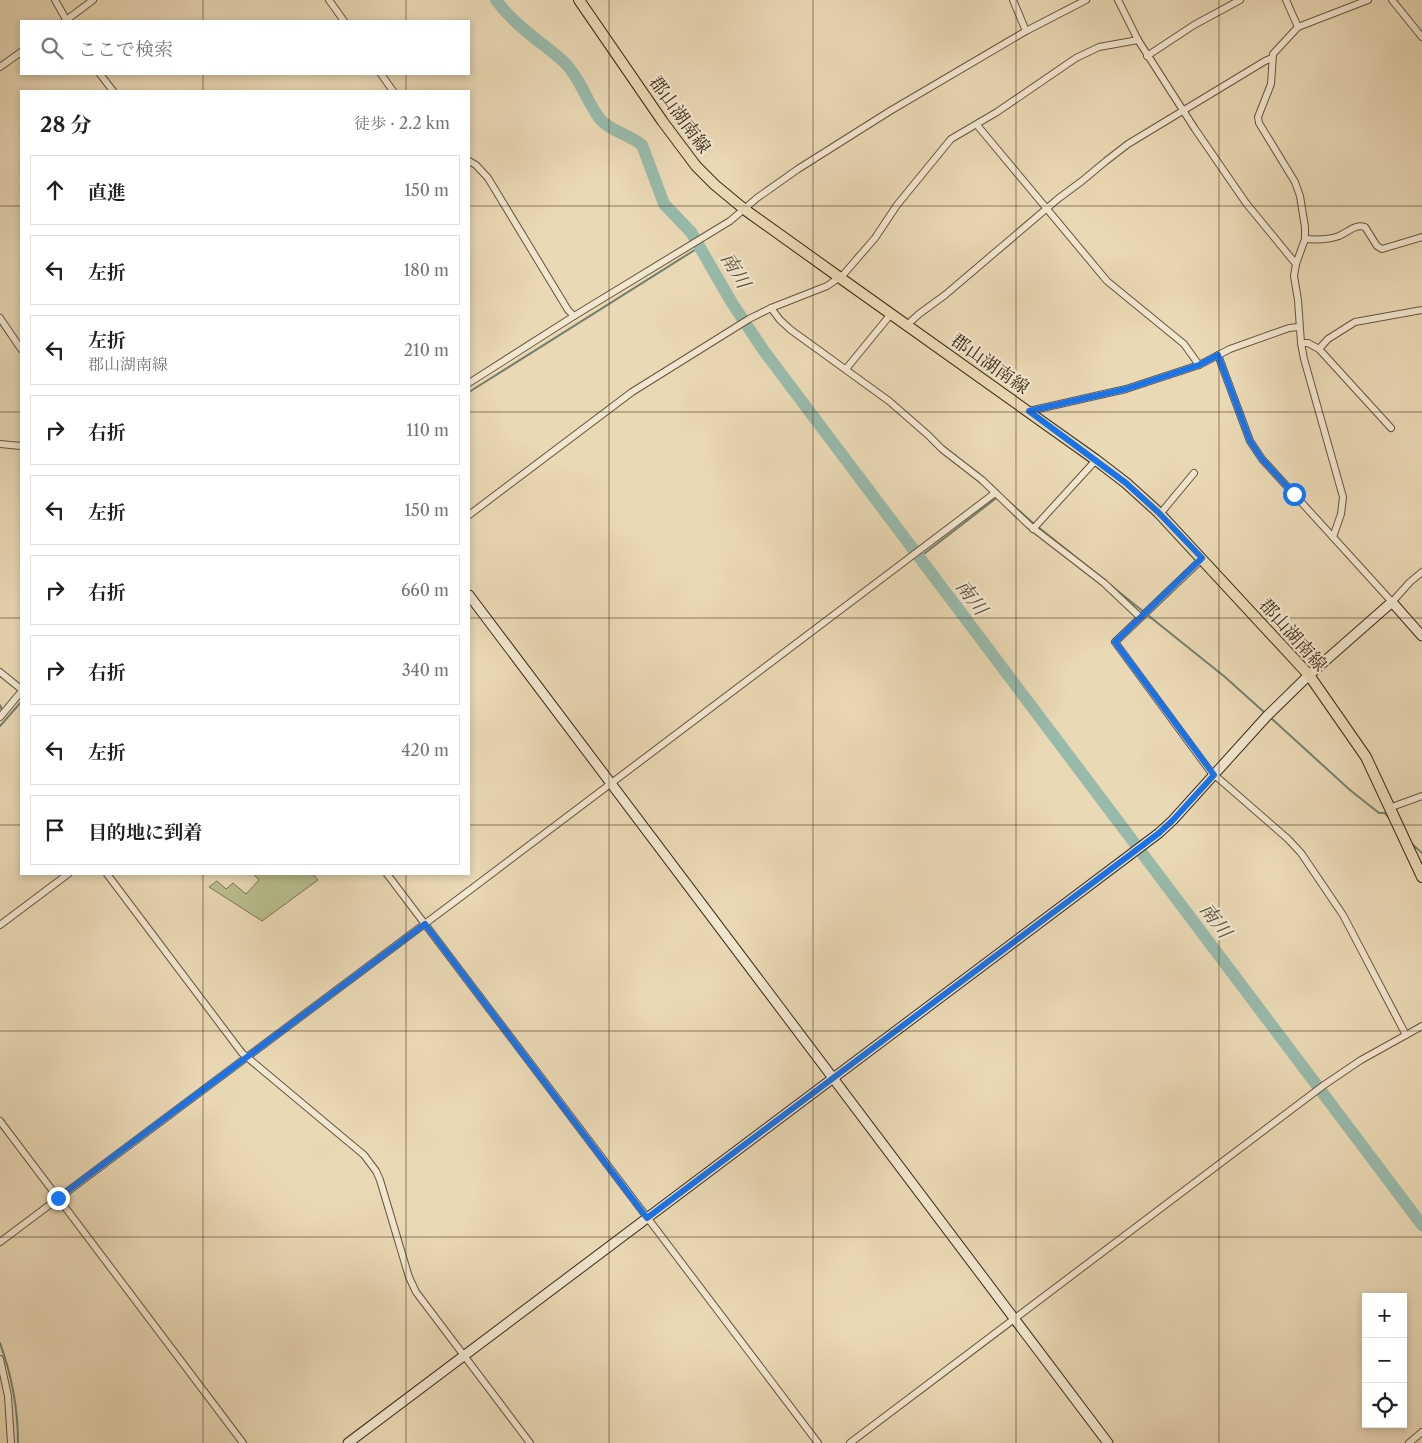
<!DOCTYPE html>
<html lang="ja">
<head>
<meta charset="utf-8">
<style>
  body { margin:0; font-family:"Libre Caslon Text","Noto Serif JP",serif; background:#f6f6f6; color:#202124 }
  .controls { position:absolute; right:15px; bottom:15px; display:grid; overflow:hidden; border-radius:0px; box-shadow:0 2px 8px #0003 }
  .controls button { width:45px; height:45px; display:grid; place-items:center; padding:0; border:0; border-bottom:1px solid #e0e0e0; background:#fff; color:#202124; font:25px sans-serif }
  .stop { position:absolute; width:15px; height:15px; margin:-11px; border:4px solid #1a73e8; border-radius:50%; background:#fff }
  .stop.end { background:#1a73e8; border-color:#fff; box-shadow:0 1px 5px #0008 }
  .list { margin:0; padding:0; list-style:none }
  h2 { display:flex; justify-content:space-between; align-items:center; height:65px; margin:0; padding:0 20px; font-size:21px }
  h2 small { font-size:16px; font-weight:400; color:#757577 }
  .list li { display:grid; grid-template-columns:32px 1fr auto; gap:15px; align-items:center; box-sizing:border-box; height:70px; margin:0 10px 10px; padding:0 10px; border:1px solid #e0e0e0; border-radius:0px }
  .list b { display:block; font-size:19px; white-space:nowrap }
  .list p { margin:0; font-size:16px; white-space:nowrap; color:#757577 }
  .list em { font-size:16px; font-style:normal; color:#757577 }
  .icon { flex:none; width:28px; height:28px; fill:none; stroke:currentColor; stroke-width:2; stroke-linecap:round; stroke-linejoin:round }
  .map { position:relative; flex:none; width:1422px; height:1443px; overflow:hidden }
  .search { position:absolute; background:#fff; box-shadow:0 2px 8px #0003; left:20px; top:20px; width:450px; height:55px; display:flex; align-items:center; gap:12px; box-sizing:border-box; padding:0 18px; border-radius:0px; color:#757577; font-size:19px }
  .panel { position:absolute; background:#fff; box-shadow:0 2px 8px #0003; left:20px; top:90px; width:450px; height:785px; border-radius:0px }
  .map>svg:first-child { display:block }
  .green { fill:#b8bf8c; stroke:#7a7450 }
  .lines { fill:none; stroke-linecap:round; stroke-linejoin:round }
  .stream { stroke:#73806e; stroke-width:2 }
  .river { stroke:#98baaa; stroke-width:12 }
  .street-casing { stroke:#67543c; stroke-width:8 }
  .secondary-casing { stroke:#3b2814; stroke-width:11 }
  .primary-casing { stroke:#3b2814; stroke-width:12 }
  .street { stroke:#f1e6cf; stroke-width:6 }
  .secondary { stroke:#f1e6cf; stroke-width:9 }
  .primary { stroke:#ead9b5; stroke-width:10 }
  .route { stroke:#1a73e8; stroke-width:6 }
  .grid { fill:none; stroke:#3b2814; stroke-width:1; stroke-opacity:0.55 }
  .labels { text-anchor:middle; stroke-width:4.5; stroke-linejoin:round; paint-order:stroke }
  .street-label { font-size:18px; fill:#3b2814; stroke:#f1e6cf }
  .water-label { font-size:19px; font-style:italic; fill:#524c3a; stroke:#f1e6cf }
</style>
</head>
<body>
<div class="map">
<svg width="1422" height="1443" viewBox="0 0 1422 1443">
  <rect width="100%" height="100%" fill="#ead9b5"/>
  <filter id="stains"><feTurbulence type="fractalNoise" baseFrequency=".004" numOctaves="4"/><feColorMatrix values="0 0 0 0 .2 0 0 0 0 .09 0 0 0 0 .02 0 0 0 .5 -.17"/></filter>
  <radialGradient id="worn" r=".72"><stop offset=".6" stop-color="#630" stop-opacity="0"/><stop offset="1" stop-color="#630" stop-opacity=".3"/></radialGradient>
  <polygon class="green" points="253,874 313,874 318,880 262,921 209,887 217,881 226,889 233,883 246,894 259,880"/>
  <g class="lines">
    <g class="stream">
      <polyline points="469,392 701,246"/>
      <polyline points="1007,500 1033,523 1102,578"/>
      <polyline points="920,557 995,499"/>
      <polyline points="1109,584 1225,677 1265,713"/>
      <polyline points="0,705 2,710"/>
      <polyline points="1271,718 1350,790 1379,813 1385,813 1390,819"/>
      <polyline points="0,726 21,702"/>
      <polyline points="1411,843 1422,853"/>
      <path d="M 0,1343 C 12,1376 18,1408 18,1443"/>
    </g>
    <path class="river" d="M 496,0 C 514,25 540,41 563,61 C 580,77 586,101 600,119 C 611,132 629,134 642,145 L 664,204 L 691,232 L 732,303 L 764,351 L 1422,1225"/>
    <defs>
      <g id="street">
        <polyline points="55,0 67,21"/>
        <polyline points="329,0 344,21"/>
        <polyline points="1013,0 1026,31"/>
        <polyline points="1118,0 1138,40 1195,129 1246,203 1296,264"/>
        <polyline points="1286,0 1298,27"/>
        <polyline points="1392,0 1422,37"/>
        <polyline points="65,21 93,0"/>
        <polyline points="1147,56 1194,25 1240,0"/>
        <polyline points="0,67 21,52"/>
        <polyline points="100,74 113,91"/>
        <polyline points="381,74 393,91"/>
        <polyline points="977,125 1107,281 1184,344 1199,365"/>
        <polyline points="469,161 476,165 488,178 568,310 574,316"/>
        <path d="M 1305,239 C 1317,240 1328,240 1339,236 C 1348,232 1355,224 1365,227 L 1377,246 L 1382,249 L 1422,237"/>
        <polyline points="771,308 780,320 791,330 889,401 928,435 942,449 982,480 1029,525 1104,583 1140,617"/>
        <polyline points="0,318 21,349"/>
        <polyline points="907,325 919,314 945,295 1059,198 1082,181 1106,161 1128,144 1265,61 1272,58"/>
        <polyline points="1301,343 1308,343 1319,349 1391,428"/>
        <polyline points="1319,349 1328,339 1355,322 1422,310"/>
        <polyline points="1218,355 1250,441 1262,459 1392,602 1410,582 1422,572"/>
        <polyline points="846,369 891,314"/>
        <polyline points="469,383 574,316 730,221 757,198 798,169 890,111 1026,31 1086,0"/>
        <polyline points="1029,411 1126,389 1199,365 1230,349 1289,328 1299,327"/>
        <polyline points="0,444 21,446"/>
        <polyline points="1160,514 1194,473"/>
        <polyline points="469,515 632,392 749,319 771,308 827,286 843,275 875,238 897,205 951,139 997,112 1076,58 1099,47 1138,40"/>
        <polyline points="1033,529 1096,460"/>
        <polyline points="1333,537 1341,514 1343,497 1304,359 1301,343 1298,300 1294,276 1296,264 1305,239 1305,227 1300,196 1295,182 1259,123 1258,117 1271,84 1273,54 1298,27 1368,0"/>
        <polyline points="1202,559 1115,642 1210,771 1288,839 1301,853 1343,915 1406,1035 1422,1026"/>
        <polyline points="0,672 21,689"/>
        <polyline points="0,717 21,692"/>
        <polyline points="1389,808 1422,796"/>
        <polyline points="107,874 242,1053 364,1155 376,1171 380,1180 409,1277 416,1292 530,1443"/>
        <polyline points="387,874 818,1443"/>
        <polyline points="0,925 68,874"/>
        <polyline points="0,1121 243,1443"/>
        <polyline points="0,1242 474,887 995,493"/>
        <polyline points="0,1359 8,1396 11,1443"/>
        <polyline points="850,1443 1324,1085 1361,1060 1406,1035"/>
        <polyline points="1409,1443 1422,1432"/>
      </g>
      <g id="secondary">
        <polyline points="469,595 1108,1443"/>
        <polyline points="348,1443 1159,833 1173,820 1267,716 1309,675 1392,602 1422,636"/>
      </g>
      <polyline id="primary" points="579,0 663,122 696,166 715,185 744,209 839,277 1096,460 1126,483 1158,512 1309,675 1366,757 1422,877"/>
    </defs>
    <use href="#street" class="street-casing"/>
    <use href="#secondary" class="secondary-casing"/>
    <use href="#primary" class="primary-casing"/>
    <use href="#street" class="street"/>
    <use href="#secondary" class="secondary"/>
    <use href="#primary" class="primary"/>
  </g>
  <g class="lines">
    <polyline class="route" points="58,1198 425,924 647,1218 1159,833 1173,820 1214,775 1115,642 1202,558 1158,512 1126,483 1029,411 1126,389 1199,365 1218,355 1250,441 1262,459 1294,494"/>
  </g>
  <path class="grid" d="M 203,0 L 203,21M 406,0 L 406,21M 609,0 L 609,1443M 813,0 L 813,1443M 1016,0 L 1016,1443M 1219,0 L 1219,1443M 203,74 L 203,91M 406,74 L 406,91M 0,206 L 21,206M 469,206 L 1422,206M 0,412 L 21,412M 469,412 L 1422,412M 0,618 L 21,618M 469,618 L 1422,618M 0,825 L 21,825M 469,825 L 1422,825M 203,874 L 203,1443M 406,874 L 406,1443M 0,1031 L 1422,1031M 0,1237 L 1422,1237"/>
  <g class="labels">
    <g class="street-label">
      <text transform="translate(680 115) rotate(54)" y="6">郡山湖南線</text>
      <text transform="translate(990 364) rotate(35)" y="6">郡山湖南線</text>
      <text transform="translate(1293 635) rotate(48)" y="6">郡山湖南線</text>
    </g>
    <g class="water-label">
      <text transform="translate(736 270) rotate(59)" y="7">南川</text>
      <text transform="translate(972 597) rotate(53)" y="7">南川</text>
      <text transform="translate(1216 920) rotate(53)" y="7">南川</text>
    </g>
  </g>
  <rect width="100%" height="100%" filter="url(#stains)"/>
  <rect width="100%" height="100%" fill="url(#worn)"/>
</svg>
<div class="controls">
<button>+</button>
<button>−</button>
<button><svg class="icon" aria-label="locate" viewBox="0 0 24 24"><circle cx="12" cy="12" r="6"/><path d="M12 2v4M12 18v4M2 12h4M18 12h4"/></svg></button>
</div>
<div class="stop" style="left:1294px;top:494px"></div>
<div class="stop end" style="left:58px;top:1198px"></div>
<div class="search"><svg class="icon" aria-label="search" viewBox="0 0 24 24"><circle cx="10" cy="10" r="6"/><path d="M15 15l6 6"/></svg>ここで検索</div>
<section class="panel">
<h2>28 分<small>徒歩 · 2.2 km</small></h2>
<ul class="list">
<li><svg class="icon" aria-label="ahead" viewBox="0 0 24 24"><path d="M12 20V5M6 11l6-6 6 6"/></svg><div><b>直進</b></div><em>150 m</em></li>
<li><svg class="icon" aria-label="left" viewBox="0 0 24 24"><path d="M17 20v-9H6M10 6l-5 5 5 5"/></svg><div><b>左折</b></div><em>180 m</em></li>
<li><svg class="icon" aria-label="left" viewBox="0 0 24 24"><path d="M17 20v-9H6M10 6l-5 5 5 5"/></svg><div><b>左折</b><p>郡山湖南線</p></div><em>210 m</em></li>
<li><svg class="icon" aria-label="right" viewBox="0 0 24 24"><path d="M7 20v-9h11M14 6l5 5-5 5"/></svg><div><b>右折</b></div><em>110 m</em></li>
<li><svg class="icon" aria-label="left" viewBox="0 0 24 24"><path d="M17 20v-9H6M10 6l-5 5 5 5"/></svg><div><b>左折</b></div><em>150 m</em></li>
<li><svg class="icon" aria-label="right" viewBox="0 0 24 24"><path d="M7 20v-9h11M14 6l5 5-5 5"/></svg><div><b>右折</b></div><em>660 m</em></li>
<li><svg class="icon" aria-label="right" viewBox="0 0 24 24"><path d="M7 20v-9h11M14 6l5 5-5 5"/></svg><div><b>右折</b></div><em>340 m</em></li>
<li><svg class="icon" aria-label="left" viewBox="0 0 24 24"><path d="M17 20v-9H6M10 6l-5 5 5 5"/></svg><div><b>左折</b></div><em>420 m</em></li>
<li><svg class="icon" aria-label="arrive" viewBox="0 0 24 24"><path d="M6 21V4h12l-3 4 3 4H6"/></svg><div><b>目的地に到着</b></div></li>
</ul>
</section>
</div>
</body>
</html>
